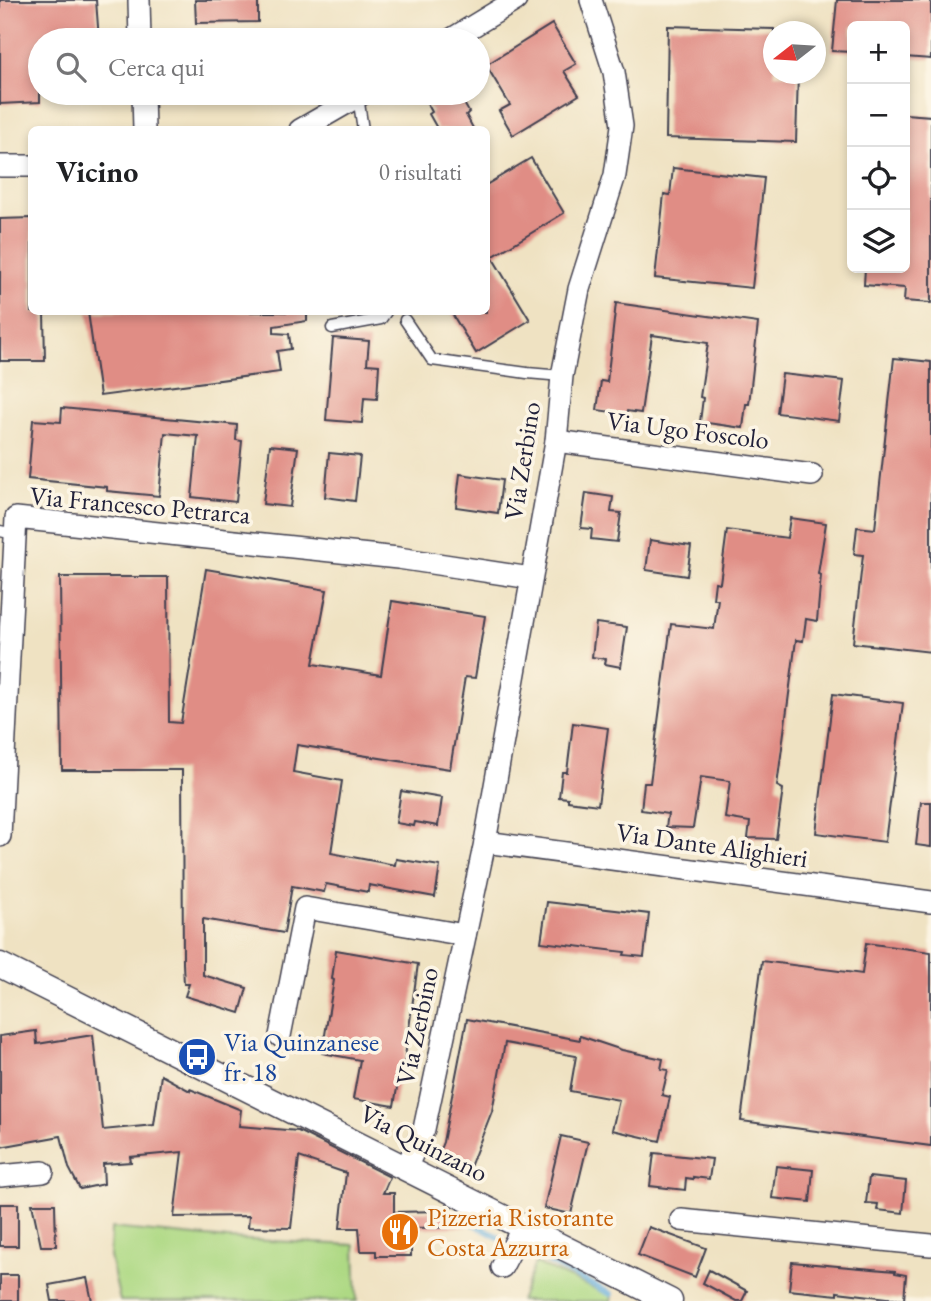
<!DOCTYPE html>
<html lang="it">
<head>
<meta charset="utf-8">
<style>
  body { margin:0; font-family:"EB Garamond",serif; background:#f6f6f6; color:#202124 }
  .controls { position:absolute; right:21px; top:21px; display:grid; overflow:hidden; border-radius:10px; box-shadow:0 4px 10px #0003 }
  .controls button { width:63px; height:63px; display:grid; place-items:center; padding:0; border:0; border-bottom:2px solid #e0e0e0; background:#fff; color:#202124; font:35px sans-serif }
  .compass { position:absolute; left:763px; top:21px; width:63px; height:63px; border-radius:50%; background:#fff; box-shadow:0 4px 10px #0003; rotate:253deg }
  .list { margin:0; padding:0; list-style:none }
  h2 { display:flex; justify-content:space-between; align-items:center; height:91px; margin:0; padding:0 28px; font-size:30px }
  h2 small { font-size:23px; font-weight:400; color:#757577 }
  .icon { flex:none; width:38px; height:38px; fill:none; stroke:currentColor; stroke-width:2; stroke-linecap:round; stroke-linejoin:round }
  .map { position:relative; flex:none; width:931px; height:1301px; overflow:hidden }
  .search { position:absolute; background:#fff; box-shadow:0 4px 10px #0003; left:28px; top:28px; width:462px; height:77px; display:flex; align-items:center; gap:18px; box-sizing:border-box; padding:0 24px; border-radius:38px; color:#757577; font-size:26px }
  .panel { position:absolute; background:#fff; box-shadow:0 4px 10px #0003; left:28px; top:126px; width:462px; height:189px; border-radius:10px }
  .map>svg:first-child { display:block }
  .green { fill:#aed984; stroke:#687e60; stroke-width:2 }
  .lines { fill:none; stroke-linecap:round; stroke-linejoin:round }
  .stream { stroke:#66aedd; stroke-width:6 }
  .building { fill:#e08d85 }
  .service-casing { stroke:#413f4f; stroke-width:13 }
  .minor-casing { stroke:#413f4f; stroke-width:24 }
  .tertiary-casing { stroke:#413f4f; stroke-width:27 }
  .service { stroke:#fff; stroke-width:10 }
  .minor { stroke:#fff; stroke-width:21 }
  .tertiary { stroke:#fff; stroke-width:24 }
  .labels { text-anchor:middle; stroke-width:7; stroke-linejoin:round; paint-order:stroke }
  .street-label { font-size:26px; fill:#22223b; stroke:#fcf5e5 }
  .transit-label { font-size:26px; fill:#164399; stroke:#fcf5e5; text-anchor:start }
  .food-label { font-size:26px; fill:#c56008; stroke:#fcf5e5; text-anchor:start }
</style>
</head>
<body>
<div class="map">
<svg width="931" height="1301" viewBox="0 0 931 1301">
  <rect width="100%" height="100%" fill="#fcf5e5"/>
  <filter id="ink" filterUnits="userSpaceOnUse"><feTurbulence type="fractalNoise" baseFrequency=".0143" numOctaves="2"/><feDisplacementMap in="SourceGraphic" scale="14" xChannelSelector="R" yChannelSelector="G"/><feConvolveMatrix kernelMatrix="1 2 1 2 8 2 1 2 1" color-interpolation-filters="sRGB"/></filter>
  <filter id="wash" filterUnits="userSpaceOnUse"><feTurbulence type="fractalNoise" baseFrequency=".00686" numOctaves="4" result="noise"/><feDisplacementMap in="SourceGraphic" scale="28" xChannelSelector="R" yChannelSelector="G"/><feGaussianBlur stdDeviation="1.57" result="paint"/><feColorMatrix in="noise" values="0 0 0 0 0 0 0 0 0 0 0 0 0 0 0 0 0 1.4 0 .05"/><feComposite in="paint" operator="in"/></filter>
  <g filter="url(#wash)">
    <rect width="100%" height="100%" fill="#efe2c2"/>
    <g class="green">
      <polygon points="111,1228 228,1239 355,1245 357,1301 120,1301 110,1257"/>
      <polygon points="535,1263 612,1296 611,1301 520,1301"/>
    </g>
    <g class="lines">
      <g class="stream">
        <polyline points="455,1214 502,1239"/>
        <polyline points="527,1251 611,1294"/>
      </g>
    </g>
    <g id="blocks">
      <g class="building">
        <polygon points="0,0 96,0 99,40 40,40 40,102 0,104"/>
        <polygon points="195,0 258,0 258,22 196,23"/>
        <polygon points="837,0 931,0 931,59 905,57 905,26 852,26 852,52 832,51"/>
        <polygon points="552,24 576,64 564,71 579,95 513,135 499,111 510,105 486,65"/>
        <polygon points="668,26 774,29 774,74 798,74 796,142 666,138"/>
        <polygon points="441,93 458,93 469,112 466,115 474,130 438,130 429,114 432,112 426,101"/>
        <polygon points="905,114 931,116 931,303 904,301 905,288 864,285 865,268 905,268"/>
        <polygon points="531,158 564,213 492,257 530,320 476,353 451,312 486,312 486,185"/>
        <polygon points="673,168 764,178 752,288 655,278 664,194 670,195"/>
        <polygon points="32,218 32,312 44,312 45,361 0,361 0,219"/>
        <polygon points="616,303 758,323 749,404 746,404 743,428 700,422 703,398 700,397 708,343 652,335 641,413 627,411 626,414 597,410 601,381 607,382"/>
        <polygon points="88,312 307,312 307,321 274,326 274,333 289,334 291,349 277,351 280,372 100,396"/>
        <polygon points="333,338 369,341 367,364 379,365 377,399 364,398 362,423 326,420"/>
        <polygon points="894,358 931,362 931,652 853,643 863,555 854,554 857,527 875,529"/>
        <polygon points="782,374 844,381 839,421 777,413"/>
        <polygon points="62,408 237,425 236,440 242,441 236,502 192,497 198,436 165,433 159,496 107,491 107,487 28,479 33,420 61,422"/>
        <polygon points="270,445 298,448 290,507 263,504"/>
        <polygon points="329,453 360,456 355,501 325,497"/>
        <polygon points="460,474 502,480 498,513 456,507"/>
        <polygon points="586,493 613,497 611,512 621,513 617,542 591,539 592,529 581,528"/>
        <polygon points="790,518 826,523 818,574 821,575 817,621 806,619 803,641 796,640 777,786 783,789 776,839 748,838 750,822 725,818 730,781 701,777 693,828 666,827 668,814 641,810 644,783 650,783 671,624 714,629 718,599 713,599 715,582 720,583 727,530 787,538"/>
        <polygon points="650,540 691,546 687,576 646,570"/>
        <polygon points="206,569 327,590 313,664 381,675 392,601 485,616 475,678 465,677 450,769 297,745 293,772 342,781 331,853 395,865 396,859 440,866 435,897 369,885 368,892 326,884 324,892 292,886 284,933 203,919 203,975 247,988 240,1013 185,996 189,984 184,984 183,963 182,770 62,770 60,577 168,577 169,722 181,723"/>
        <polygon points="596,623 627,627 621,667 605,664 606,659 592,657"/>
        <polygon points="833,694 903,703 885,842 816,833"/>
        <polygon points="573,723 608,728 598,805 568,801 568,798 559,797 562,772 567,772"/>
        <polygon points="401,791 442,798 438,826 415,822 414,826 396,823"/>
        <polygon points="921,802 931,802 931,847 916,845"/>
        <polygon points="547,902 649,914 644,957 624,955 625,952 541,942"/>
        <polygon points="866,943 931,952 931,1146 741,1121 762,961 862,974"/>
        <polygon points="336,950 418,964 404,1064 401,1064 394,1106 353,1099 360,1060 322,1053 334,980 332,979"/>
        <polygon points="467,1019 580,1040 580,1036 622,1050 663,1059 661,1069 668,1070 662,1095 670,1097 660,1141 612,1130 619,1100 570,1091 576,1056 505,1043 492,1111 468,1172 437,1157 443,1142"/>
        <polygon points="36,1031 37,1044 93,1035 103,1130 154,1125 161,1075 190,1091 190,1089 241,1110 239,1126 298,1131 390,1177 383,1193 394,1193 394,1212 443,1211 467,1227 411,1228 411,1256 376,1256 376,1251 361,1251 359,1228 340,1228 346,1173 299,1157 291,1228 248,1227 249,1216 174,1217 182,1152 130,1157 131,1162 103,1164 104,1184 80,1189 69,1168 61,1136 0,1147 0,1036"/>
        <polygon points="561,1136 588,1142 571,1214 544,1208"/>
        <polygon points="654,1153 712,1159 709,1179 693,1177 693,1179 686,1178 685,1190 650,1186"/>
        <polygon points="776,1166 813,1170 810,1202 772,1198"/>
        <polygon points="869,1177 906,1181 903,1213 877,1210 878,1204 866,1203"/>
        <rect x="0" y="1204" width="18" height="42"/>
        <polygon points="32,1204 55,1204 56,1246 41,1246"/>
        <polygon points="649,1227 706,1248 695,1277 638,1255"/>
        <polygon points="792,1262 895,1271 895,1273 906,1275 904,1300 837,1292 837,1295 789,1290"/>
        <polygon points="709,1270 747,1291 742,1301 736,1301 703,1283"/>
        <rect x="0" y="1275" width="18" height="26"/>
        <polygon points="87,1278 92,1301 52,1301 49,1285"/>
      </g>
    </g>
  </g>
  <g filter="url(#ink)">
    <use href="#blocks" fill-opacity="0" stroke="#413f4f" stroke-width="2"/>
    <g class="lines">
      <defs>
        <g id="service">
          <polyline points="358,96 363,130"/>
          <polyline points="405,320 432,360 527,373 562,376"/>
          <polyline points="332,328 381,319 386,312"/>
          <polyline points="0,531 15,534"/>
        </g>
        <g id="minor">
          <polyline points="139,0 140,40"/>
          <polyline points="450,40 516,0"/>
          <polyline points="143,93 144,130"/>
          <polyline points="300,130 364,93"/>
          <polyline points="0,166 32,166"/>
          <polyline points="556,441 812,475"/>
          <polyline points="0,836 16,518 398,558 531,578"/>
          <polyline points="485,842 931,902"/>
          <polyline points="280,1036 305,908 465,935"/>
          <polyline points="406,1168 424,1129 485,842 556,441 562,376 579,289 615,175 622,126 614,72 591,0"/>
          <polyline points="0,1176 43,1172"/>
          <polyline points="681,1220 931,1245"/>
          <polyline points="502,1267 523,1227"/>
        </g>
        <polyline id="tertiary" points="0,965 670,1301"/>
      </defs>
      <use href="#service" class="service-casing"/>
      <use href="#minor" class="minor-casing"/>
      <use href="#tertiary" class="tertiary-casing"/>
      <use href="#service" class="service"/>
      <use href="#minor" class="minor"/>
      <use href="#tertiary" class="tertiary"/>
    </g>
  </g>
  <defs>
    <symbol id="bus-disc" viewBox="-11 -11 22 22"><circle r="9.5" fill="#1a4fb4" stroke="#fcf5e5"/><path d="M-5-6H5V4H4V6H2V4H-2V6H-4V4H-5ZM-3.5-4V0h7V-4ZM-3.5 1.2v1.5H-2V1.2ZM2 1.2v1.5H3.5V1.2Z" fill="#fff"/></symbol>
    <symbol id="restaurant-disc" viewBox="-11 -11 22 22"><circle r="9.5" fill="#e8710a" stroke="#fcf5e5"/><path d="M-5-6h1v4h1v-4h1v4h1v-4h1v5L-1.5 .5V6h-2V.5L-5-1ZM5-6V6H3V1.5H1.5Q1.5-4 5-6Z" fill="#fff"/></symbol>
  </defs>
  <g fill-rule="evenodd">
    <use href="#bus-disc" x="175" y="1035" width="44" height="44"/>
    <use href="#restaurant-disc" x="378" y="1210" width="44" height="44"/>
  </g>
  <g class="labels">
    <g class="street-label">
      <text transform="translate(688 430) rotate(7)" y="9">Via Ugo Foscolo</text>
      <text transform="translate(522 461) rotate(-81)" y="9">Via Zerbino</text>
      <text transform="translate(140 505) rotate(5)" y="9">Via Francesco Petrarca</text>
      <text transform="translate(712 845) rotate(8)" y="9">Via Dante Alighieri</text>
      <text transform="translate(417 1026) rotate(-78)" y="9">Via Zerbino</text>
      <text transform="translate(424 1143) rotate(27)" y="9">Via Quinzano</text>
    </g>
    <g class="transit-label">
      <text x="224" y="1051">Via Quinzanese<tspan x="224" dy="30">fr. 18</tspan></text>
    </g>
    <g class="food-label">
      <text x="427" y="1226">Pizzeria Ristorante<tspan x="427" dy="30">Costa Azzurra</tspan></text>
    </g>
  </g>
</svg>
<div class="controls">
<button>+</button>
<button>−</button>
<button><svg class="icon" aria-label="locate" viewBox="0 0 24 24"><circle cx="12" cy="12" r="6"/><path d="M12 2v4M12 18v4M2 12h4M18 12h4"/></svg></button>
<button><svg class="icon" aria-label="layers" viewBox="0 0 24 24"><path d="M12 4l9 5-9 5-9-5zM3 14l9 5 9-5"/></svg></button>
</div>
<svg class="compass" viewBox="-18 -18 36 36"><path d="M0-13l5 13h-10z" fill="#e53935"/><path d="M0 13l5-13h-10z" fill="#757577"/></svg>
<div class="search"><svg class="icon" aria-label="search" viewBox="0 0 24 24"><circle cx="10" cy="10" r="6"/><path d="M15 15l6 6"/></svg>Cerca qui</div>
<section class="panel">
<h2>Vicino<small>0 risultati</small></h2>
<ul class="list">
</ul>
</section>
</div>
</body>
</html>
